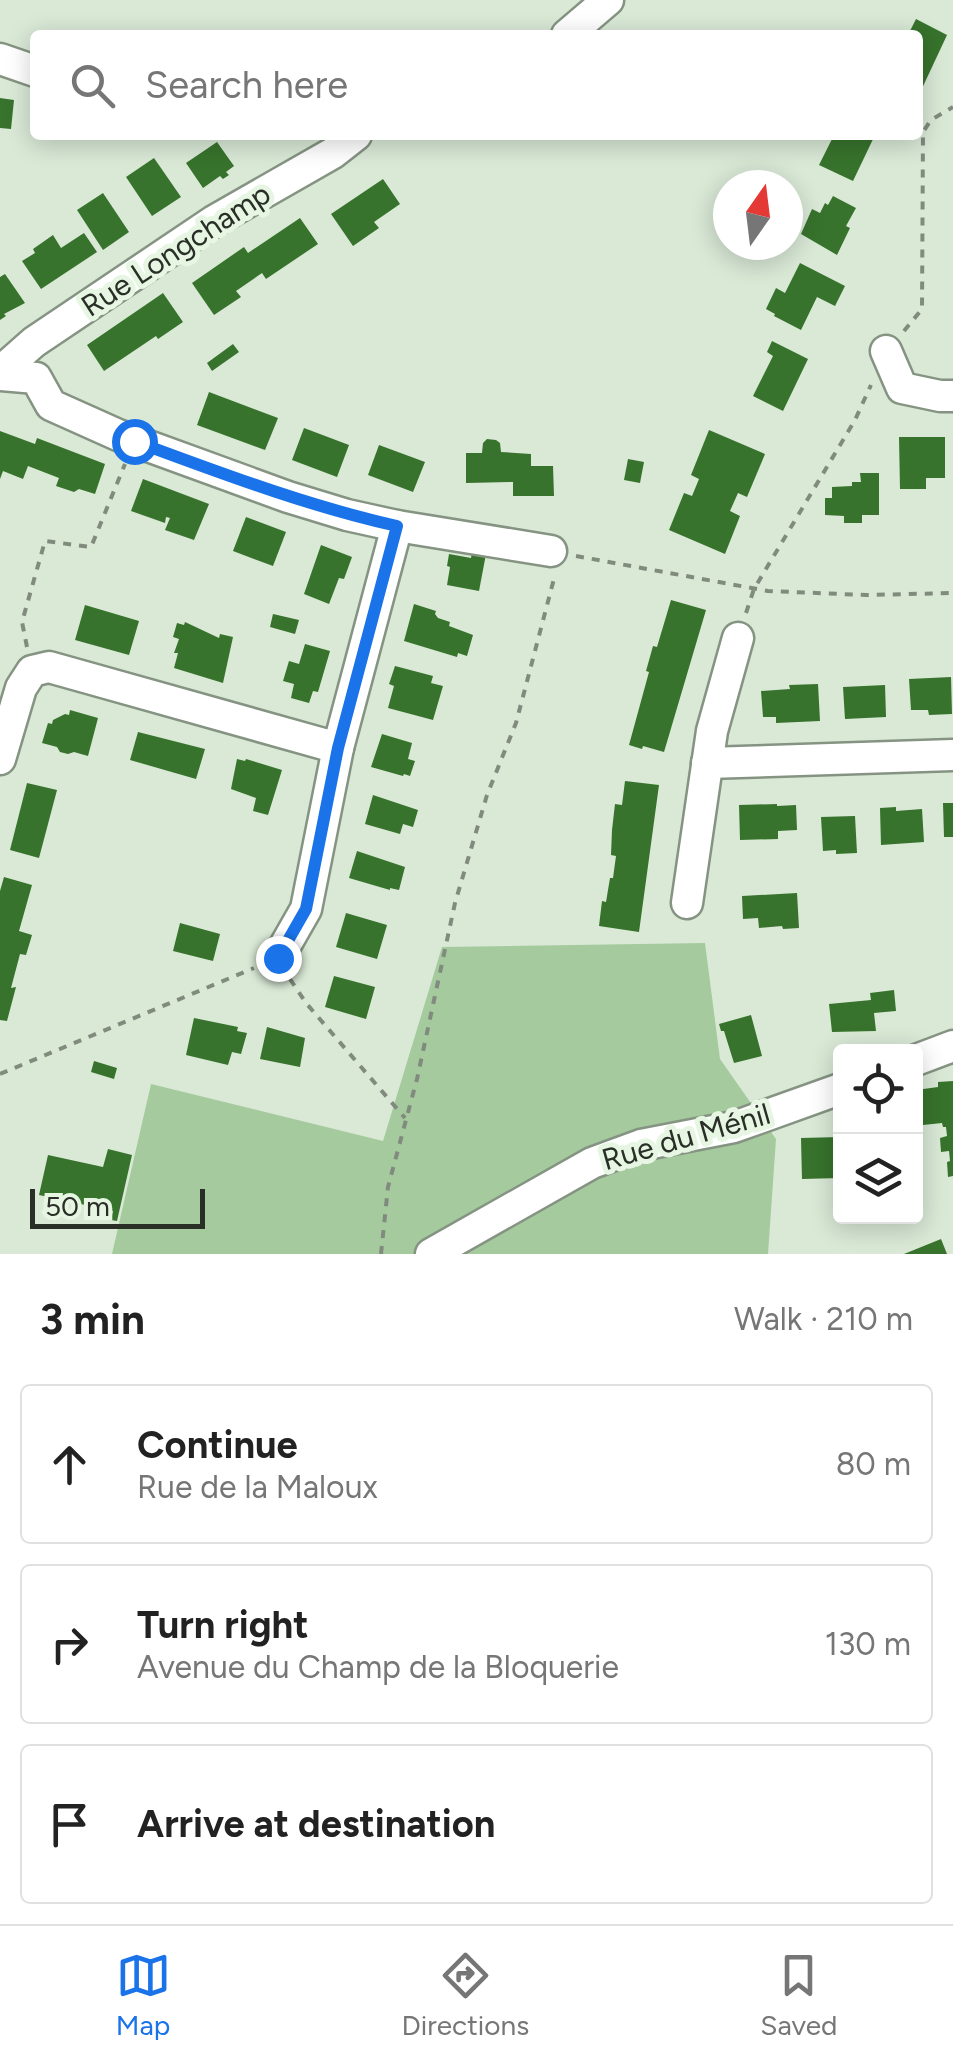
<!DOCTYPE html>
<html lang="en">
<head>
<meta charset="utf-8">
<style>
  body { margin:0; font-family:Figtree,sans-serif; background:#f6f6f6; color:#222 }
  .controls { position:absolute; right:30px; bottom:30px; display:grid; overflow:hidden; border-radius:10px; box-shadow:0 5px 25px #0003 }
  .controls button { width:90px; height:90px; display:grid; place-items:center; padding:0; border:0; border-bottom:2px solid #e0e0e0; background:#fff; color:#222; font:50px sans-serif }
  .compass { position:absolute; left:713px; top:170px; width:90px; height:90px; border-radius:50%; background:#fff; box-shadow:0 5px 25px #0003; rotate:14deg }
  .scale { position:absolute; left:30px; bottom:25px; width:175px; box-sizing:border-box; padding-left:10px; border:5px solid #292f27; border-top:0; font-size:28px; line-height:35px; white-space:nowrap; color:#292f27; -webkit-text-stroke:8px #e6f6e3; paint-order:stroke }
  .stop { position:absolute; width:30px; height:30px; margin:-22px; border:8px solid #1a73e8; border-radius:50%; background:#fff }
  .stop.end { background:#1a73e8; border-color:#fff; box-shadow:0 2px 10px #0008 }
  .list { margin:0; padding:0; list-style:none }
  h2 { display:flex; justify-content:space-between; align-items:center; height:130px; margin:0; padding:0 40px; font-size:42px }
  h2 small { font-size:32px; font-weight:400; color:#767676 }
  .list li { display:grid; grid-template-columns:65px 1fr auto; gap:30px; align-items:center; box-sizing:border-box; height:160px; margin:0 20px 20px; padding:0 20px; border:2px solid #e0e0e0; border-radius:10px }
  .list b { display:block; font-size:38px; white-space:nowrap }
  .list p { margin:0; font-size:32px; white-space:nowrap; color:#767676 }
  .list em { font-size:32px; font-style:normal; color:#767676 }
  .icon { flex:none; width:55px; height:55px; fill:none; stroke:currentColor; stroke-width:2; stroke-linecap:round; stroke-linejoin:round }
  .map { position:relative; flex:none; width:953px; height:1254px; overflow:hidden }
  .search { position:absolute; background:#fff; box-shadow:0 5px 25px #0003; left:30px; right:30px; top:30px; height:110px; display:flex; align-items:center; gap:25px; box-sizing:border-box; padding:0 35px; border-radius:10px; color:#767676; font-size:38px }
  .sheet { height:670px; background:#fff }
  nav { display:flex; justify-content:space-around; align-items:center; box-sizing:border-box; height:140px; border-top:2px solid #e0e0e0; background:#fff; font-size:28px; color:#767676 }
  nav a { display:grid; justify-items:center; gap:5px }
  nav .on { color:#1a73e8 }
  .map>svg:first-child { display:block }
  .green { fill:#a5ca9e }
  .building { fill:#37732c }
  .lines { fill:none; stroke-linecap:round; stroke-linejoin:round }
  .minor-casing { stroke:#859482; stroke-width:35 }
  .path { stroke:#808b7e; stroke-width:4; stroke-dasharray:8 8; stroke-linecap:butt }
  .minor { stroke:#fff; stroke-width:30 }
  .route { stroke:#1a73e8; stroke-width:12 }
  .labels { text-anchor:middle; stroke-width:10; stroke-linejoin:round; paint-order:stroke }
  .street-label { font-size:30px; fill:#292f27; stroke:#e6f6e3 }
</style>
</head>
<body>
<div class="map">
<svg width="953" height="1254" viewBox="0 0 953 1254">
  <rect width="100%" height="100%" fill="#d9e9d6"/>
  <polygon class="green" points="705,943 720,1059 776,1139 768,1254 112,1254 151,1084 383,1141 442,947"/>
  <g class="building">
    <polygon points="916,19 947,35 918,97 918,35 908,35"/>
    <polygon points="0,98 14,100 11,129 0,128"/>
    <polygon points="834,135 875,135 853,181 819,165"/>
    <polygon points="217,142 234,166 226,172 229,175 223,179 220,176 203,188 186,163"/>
    <polygon points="154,158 181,197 152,216 126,177"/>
    <polygon points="383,179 400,204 374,222 379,228 353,246 331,214"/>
    <polygon points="103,193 129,232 103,250 77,210"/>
    <polygon points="833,196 856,208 846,226 850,228 837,255 801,234 812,209 820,213 825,203 828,205"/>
    <polygon points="300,218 318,244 266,279 262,273 236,291 241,297 214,315 192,283 244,247 248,253"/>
    <polygon points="84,233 97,252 41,289 22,261 35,253 33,249 53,235 61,248"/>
    <polygon points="800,263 845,286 835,306 817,297 801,330 774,316 775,314 766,309 776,288 785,293"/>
    <polygon points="5,274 25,303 4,314 6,316 0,320 0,277"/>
    <polygon points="163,293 183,322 158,339 156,336 104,371 87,345"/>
    <polygon points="772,341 808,359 783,411 753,396 773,356 767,352"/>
    <polygon points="233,344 239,352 212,371 207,363"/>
    <polygon points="209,392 278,418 265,450 197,425"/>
    <polygon points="304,428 349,445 337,477 292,460"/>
    <polygon points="709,430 765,454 747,497 738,493 730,511 740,516 725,554 669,530 684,493 692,496 699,479 691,475"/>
    <polygon points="0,431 35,444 37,438 105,464 95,494 79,489 74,492 56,486 59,478 28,466 23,479 3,471 0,479"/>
    <polygon points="899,437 945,437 945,478 926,478 926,489 900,489"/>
    <polygon points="487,439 496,440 500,443 501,452 531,454 531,466 553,466 554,496 513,496 513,482 466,483 466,453 482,453 483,443"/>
    <polygon points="379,445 425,462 413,492 368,475"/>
    <polygon points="628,459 644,462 640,483 624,480"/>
    <polygon points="860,473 879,473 879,515 862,515 862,523 844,523 844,516 825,515 825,498 832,498 832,487 852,486 852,482 861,482"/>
    <polygon points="143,479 209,504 194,540 165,530 170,518 166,517 165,523 131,511"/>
    <polygon points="246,517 286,532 273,566 233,551"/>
    <polygon points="321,545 352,557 344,579 339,578 329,604 304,594"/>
    <polygon points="472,552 486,554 479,591 447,585 450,567 447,566 449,554 471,558"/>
    <polygon points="671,600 706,610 664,752 643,746 642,749 629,745 649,672 646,671 653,646 657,647"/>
    <polygon points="414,604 436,611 435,614 438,618 450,622 449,626 473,635 467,656 458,653 457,657 404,641"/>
    <polygon points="85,605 139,621 129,655 75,640"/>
    <polygon points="273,614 299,620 295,634 270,627"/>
    <polygon points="185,622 219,638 220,634 233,637 223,683 174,668 178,653 174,653 179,639 173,637 177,623 184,625"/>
    <polygon points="305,644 330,651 318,692 313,691 309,703 291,698 294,684 283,681 289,661 299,664"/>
    <polygon points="395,666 433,676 431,683 443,686 433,720 388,708 394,686 389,684"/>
    <polygon points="951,677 952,714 929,715 928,710 911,710 909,679"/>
    <polygon points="818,684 820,721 776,723 776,717 763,717 761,691 790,689 789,685"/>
    <polygon points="885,685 886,717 845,719 843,687"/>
    <polygon points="70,710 98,718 88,756 74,752 68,754 60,752 57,747 42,743 48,723 52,724 53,720 65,714 69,715"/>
    <polygon points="138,732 205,749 196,779 130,760"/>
    <polygon points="382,734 412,743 408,759 415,761 410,776 404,774 403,776 371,767"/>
    <polygon points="237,759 245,761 246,759 282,770 268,815 253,811 256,798 231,789"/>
    <polygon points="625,781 659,785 639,932 599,926 602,901 606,902 610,878 613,878 616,856 611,855 612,830 615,804 622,805"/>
    <polygon points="27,783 57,790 39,858 10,850"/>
    <polygon points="373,795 418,810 413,827 403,824 400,834 365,824"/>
    <polygon points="943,803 953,803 953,837 944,837"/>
    <polygon points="777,804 777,806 796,805 797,830 778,831 778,839 740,840 739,805"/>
    <polygon points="896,807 896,811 922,809 924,842 881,845 880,808"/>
    <polygon points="855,816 857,853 836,854 836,850 823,851 821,817"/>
    <polygon points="357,851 405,867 399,890 390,888 390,890 349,878"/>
    <polygon points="4,877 32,885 19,931 32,935 26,955 20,954 11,988 16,987 7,1021 0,1020 0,891"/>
    <polygon points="797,893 799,928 783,929 782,926 759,928 758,918 743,919 742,896"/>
    <polygon points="346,913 387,925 377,959 336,947"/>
    <polygon points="180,923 220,934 213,961 173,951"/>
    <polygon points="334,976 375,987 366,1019 325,1007"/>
    <polygon points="894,990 896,1011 874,1013 876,1031 832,1032 829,1004 871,1000 870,993"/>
    <polygon points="751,1015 762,1056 734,1063 724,1031 721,1031 719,1024"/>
    <polygon points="194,1018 238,1027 237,1031 247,1033 241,1054 232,1052 228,1065 186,1055"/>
    <polygon points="267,1027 305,1038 300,1067 260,1059"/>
    <polygon points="94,1061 117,1068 114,1079 91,1072"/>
    <polygon points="953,1081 953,1176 948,1177 947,1162 950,1161 949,1151 941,1152 940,1138 947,1136 946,1127 943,1127 942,1123 923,1125 923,1116 916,1116 916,1090 938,1087 938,1082"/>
    <polygon points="840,1137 840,1178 802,1179 801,1138"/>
    <polygon points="108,1149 132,1155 117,1221 111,1220 113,1211 39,1195 48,1155 103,1167"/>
    <polygon points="941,1239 947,1254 904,1254"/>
  </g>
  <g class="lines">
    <defs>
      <g id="minor">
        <polyline points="567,35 608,0"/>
        <polyline points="0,59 35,71"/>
        <polyline points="886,351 902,388 940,396 953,396"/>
        <polyline points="0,372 34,342 214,221 333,153 356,135"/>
        <polyline points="0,375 36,378 51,405 118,435 288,497 347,515 397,526 551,551"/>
        <polyline points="0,759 21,688 32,671 49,667 338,748"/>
        <polyline points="707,763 953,755"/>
        <polyline points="687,903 712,731 738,638"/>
        <polyline points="278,958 306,909 338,748 397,526"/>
        <polyline points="916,1060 953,1046"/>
        <polyline points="431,1254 592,1163 641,1145 734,1127 840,1089"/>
      </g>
    </defs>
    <use href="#minor" class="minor-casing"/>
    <g class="path">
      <polyline points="904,331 922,309 923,132 931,120 953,107"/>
      <polyline points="576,556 768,591 866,595 953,593"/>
      <polyline points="746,613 754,589 855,420 871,385"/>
      <polyline points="27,647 22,622 45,541 91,547 125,464"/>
      <polyline points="290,979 306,1003 405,1118"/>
      <polyline points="0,1074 254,968"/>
      <polyline points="381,1254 388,1187 417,1079 455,903 487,795 516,723 555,575"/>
    </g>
    <use href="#minor" class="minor"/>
  </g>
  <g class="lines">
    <path class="route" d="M 134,441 C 221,473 307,506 397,526 L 338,748 L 306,909 L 278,958"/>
  </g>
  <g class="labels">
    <g class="street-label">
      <text transform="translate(176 250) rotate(-33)" y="10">Rue Longchamp</text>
      <text transform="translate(686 1137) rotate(-16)" y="10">Rue du Ménil</text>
    </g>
  </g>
</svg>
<div class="controls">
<button><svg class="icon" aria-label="locate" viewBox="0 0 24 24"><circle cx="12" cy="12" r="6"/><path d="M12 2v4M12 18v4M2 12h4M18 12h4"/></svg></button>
<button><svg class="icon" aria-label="layers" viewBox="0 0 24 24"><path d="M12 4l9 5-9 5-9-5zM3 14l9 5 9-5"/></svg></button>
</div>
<svg class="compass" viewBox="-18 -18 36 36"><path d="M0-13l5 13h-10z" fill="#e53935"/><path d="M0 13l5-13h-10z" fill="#767676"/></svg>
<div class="scale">50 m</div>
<div class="stop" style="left:134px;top:441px"></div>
<div class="stop end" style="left:278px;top:958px"></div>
<div class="search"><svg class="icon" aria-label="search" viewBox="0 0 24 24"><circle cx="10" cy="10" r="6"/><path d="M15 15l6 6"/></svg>Search here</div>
</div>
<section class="sheet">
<h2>3 min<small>Walk · 210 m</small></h2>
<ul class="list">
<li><svg class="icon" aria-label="ahead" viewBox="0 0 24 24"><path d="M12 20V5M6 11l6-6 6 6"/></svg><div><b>Continue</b><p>Rue de la Maloux</p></div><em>80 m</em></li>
<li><svg class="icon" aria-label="right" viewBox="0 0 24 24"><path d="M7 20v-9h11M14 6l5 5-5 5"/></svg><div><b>Turn right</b><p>Avenue du Champ de la Bloquerie</p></div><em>130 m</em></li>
<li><svg class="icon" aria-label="arrive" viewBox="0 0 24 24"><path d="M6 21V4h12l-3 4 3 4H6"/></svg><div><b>Arrive at destination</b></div></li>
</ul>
</section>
<nav>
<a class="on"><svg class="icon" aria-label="map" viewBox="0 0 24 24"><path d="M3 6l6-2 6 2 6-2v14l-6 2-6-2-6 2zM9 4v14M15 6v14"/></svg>Map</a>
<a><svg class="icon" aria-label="directions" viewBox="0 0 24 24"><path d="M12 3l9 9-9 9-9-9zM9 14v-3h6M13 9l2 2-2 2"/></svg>Directions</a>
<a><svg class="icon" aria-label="saved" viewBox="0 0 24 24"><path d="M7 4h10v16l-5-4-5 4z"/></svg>Saved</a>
</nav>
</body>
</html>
